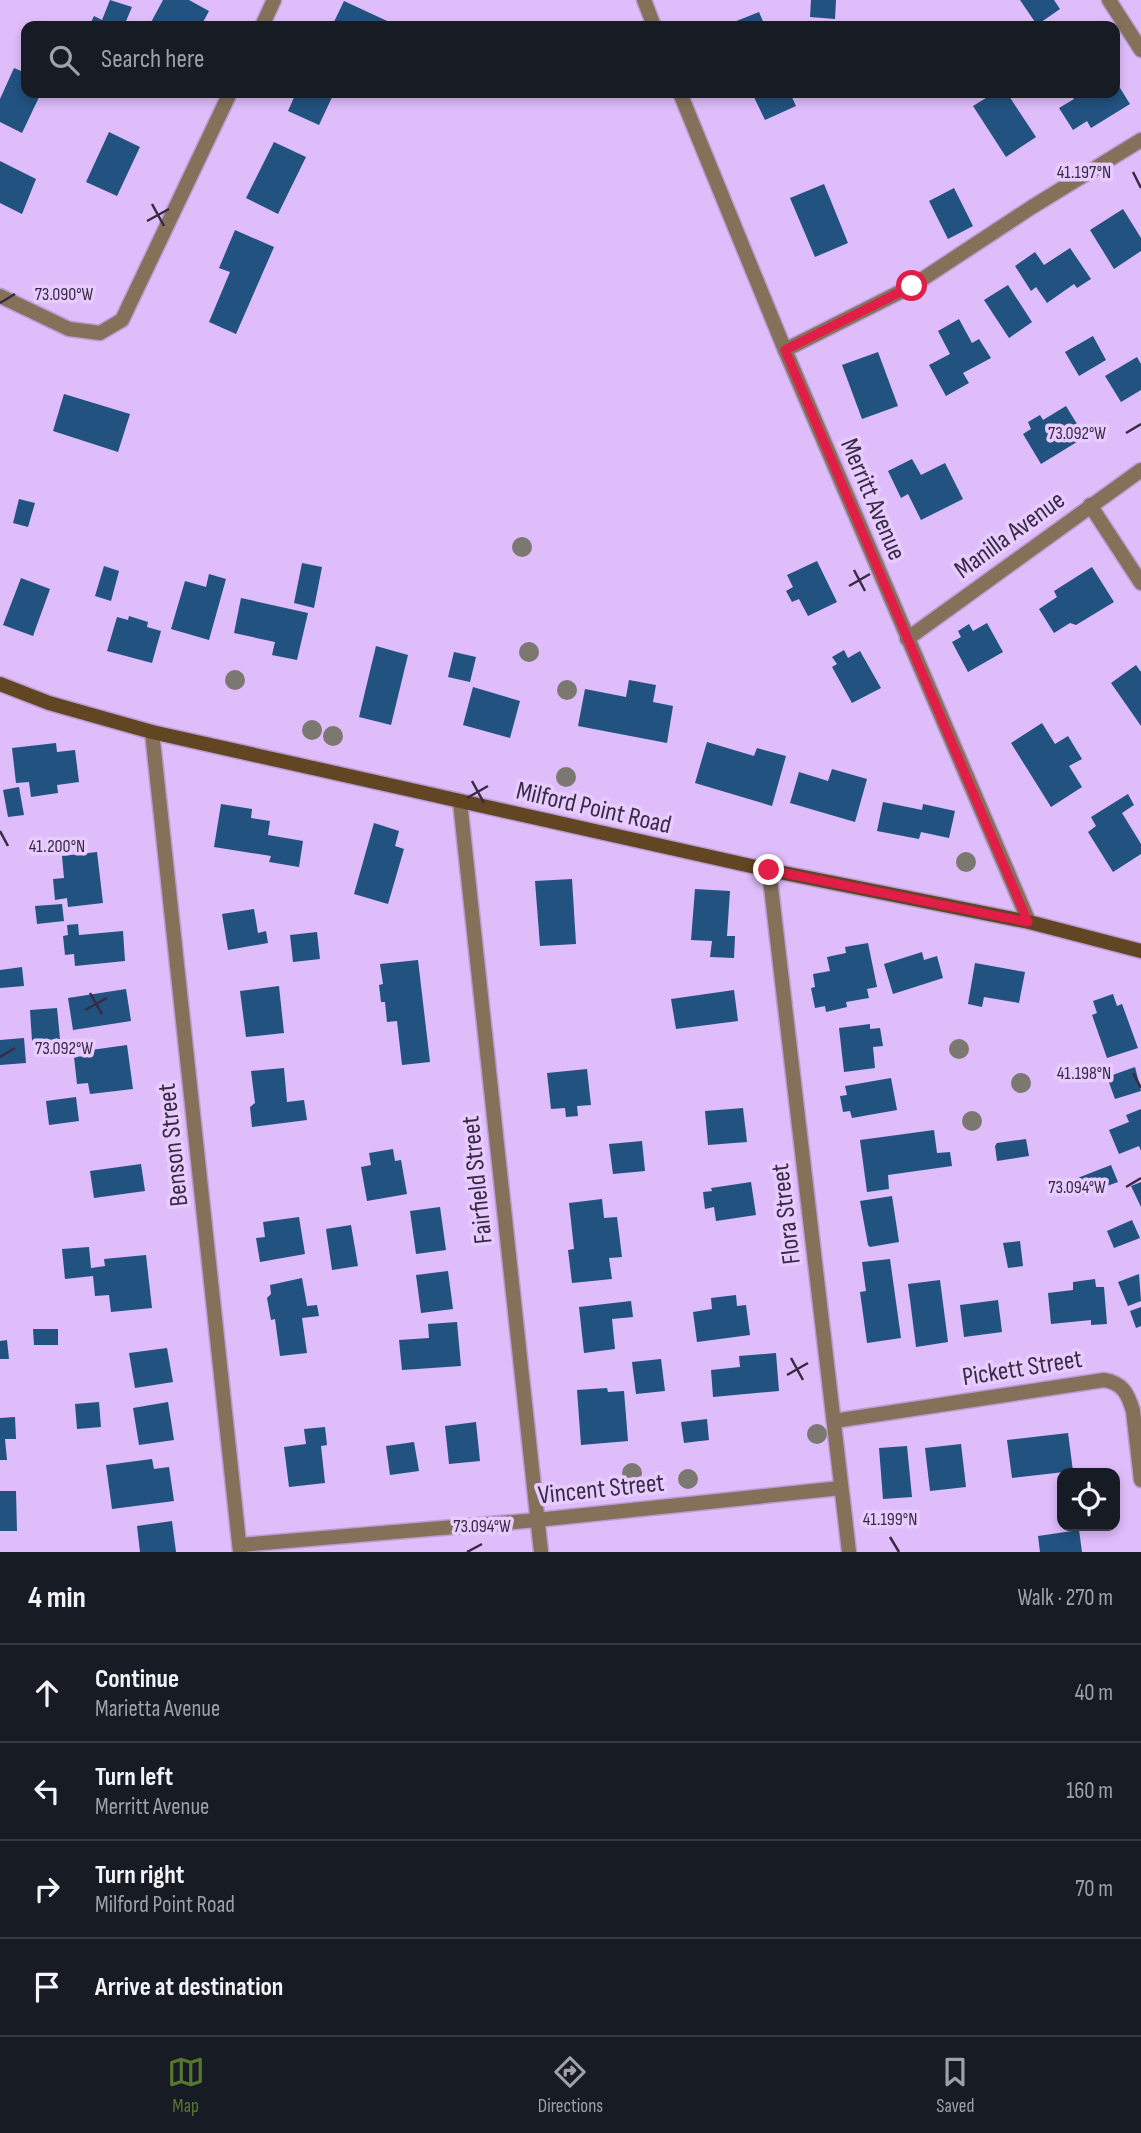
<!DOCTYPE html>
<html lang="en">
<head>
<meta charset="utf-8">
<style>
  body { margin:0; font-family:"Sofia Sans Condensed",sans-serif; background:#20242c; color:#f1f3f6 }
  .controls { position:absolute; right:21px; bottom:21px; display:grid; overflow:hidden; border-radius:14px; box-shadow:0 4px 10px #0003 }
  .controls button { width:63px; height:63px; display:grid; place-items:center; padding:0; border:0; border-bottom:2px solid #363941; background:#171b24; color:#f1f3f6; font:35px sans-serif }
  .stop { position:absolute; width:21px; height:21px; margin:-16px; border:5px solid #e11d48; border-radius:50%; background:#fff }
  .stop.end { background:#e11d48; border-color:#fff; box-shadow:0 2px 7px #0008 }
  .list { margin:0; padding:0; list-style:none }
  h2 { display:flex; justify-content:space-between; align-items:center; height:91px; margin:0; padding:0 28px; font-size:30px }
  h2 small { font-size:23px; font-weight:400; color:#9ea1a6 }
  .list li { display:grid; grid-template-columns:46px 1fr auto; gap:21px; align-items:center; box-sizing:border-box; height:98px; padding:0 28px; border-top:2px solid #363941 }
  .list b { display:block; font-size:26px; white-space:nowrap }
  .list p { margin:0; font-size:23px; white-space:nowrap; color:#9ea1a6 }
  .list em { font-size:23px; font-style:normal; color:#9ea1a6 }
  .icon { flex:none; width:38px; height:38px; fill:none; stroke:currentColor; stroke-width:2; stroke-linecap:round; stroke-linejoin:round }
  .map { position:relative; flex:none; width:1141px; height:1552px; overflow:hidden }
  .search { position:absolute; background:#171b24; box-shadow:0 4px 10px #0003; left:21px; right:21px; top:21px; height:77px; display:flex; align-items:center; gap:18px; box-sizing:border-box; padding:0 24px; border-radius:14px; color:#9ea1a6; font-size:26px }
  .sheet { height:483px; background:#171b24 }
  nav { display:flex; justify-content:space-around; align-items:center; box-sizing:border-box; height:98px; border-top:2px solid #363941; background:#171b24; font-size:19px; color:#9ea1a6 }
  nav a { display:grid; justify-items:center; gap:4px }
  nav .on { color:#56772e }
  .map>svg:first-child { display:block }
  .building { fill:#215280 }
  .lines { fill:none; stroke-linecap:round; stroke-linejoin:round }
  .minor-casing { stroke:#ba9cd2; stroke-width:17 }
  .secondary-casing { stroke:#ba9cd2; stroke-width:17 }
  .minor { stroke:#85715a; stroke-width:14 }
  .secondary { stroke:#624523; stroke-width:14 }
  .tree { fill:#7a7870 }
  .route { stroke:#e11d48; stroke-width:9 }
  .ticks { fill:none; stroke:#382a43; stroke-width:2.5 }
  .labels { text-anchor:middle; stroke-width:7; stroke-linejoin:round; paint-order:stroke }
  .street-label { font-size:26px; fill:#382a43; stroke:#e8ccff }
  .ticks-label { font-size:18px; text-anchor:middle; fill:#382a43; stroke:#e8ccff; stroke-width:7; stroke-linejoin:round; paint-order:stroke }
</style>
</head>
<body>
<div class="map">
<svg width="1141" height="1552" viewBox="0 0 1141 1552">
  <rect width="100%" height="100%" fill="#dfbcfa"/>
  <g class="building">
    <polygon points="110,0 132,7 124,26 89,26 94,16 102,20"/>
    <polygon points="163,0 189,0 209,11 201,26 149,26"/>
    <polygon points="811,0 836,0 835,19 810,17"/>
    <polygon points="1020,0 1054,0 1060,9 1037,25"/>
    <polygon points="344,1 398,26 332,26"/>
    <polygon points="759,12 765,26 724,26"/>
    <polygon points="14,68 26,73 26,93 41,93 22,133 0,122 0,99"/>
    <polygon points="1115,80 1130,104 1091,128 1087,121 1073,130 1059,108 1074,99 1070,93 1115,93"/>
    <polygon points="296,93 334,93 319,125 288,111"/>
    <polygon points="752,93 790,93 796,106 765,120"/>
    <polygon points="994,93 1007,93 1036,137 1006,157 973,106"/>
    <polygon points="109,132 140,147 117,196 86,182"/>
    <polygon points="274,142 306,157 278,214 246,198"/>
    <polygon points="0,161 36,179 22,214 0,203"/>
    <polygon points="824,184 848,243 815,257 790,198"/>
    <polygon points="954,188 973,226 948,239 929,201"/>
    <polygon points="1123,209 1141,238 1141,251 1114,269 1090,230"/>
    <polygon points="235,230 274,247 236,334 209,322 230,272 219,268"/>
    <polygon points="1070,248 1091,279 1077,288 1074,284 1047,303 1036,287 1031,291 1015,266 1035,252 1044,265"/>
    <polygon points="1008,285 1032,322 1009,338 984,300"/>
    <polygon points="959,319 972,343 979,339 991,358 963,373 969,383 946,396 929,365 950,354 938,331"/>
    <polygon points="1093,336 1106,360 1079,376 1065,352"/>
    <polygon points="878,352 898,406 862,419 842,365"/>
    <polygon points="1137,357 1141,364 1141,390 1121,402 1105,376"/>
    <polygon points="64,394 130,414 118,452 53,431"/>
    <polygon points="1066,406 1085,437 1041,464 1023,434 1031,429 1028,422 1040,415 1043,420"/>
    <polygon points="912,459 921,475 945,463 963,499 921,520 908,494 901,498 888,471"/>
    <polygon points="19,499 35,503 28,527 13,523"/>
    <polygon points="817,561 837,602 808,616 799,599 792,602 786,591 793,587 787,575"/>
    <polygon points="302,563 322,567 314,608 294,603"/>
    <polygon points="104,566 119,571 111,601 95,596"/>
    <polygon points="1092,567 1114,602 1076,625 1070,623 1054,633 1039,609 1057,597 1054,591"/>
    <polygon points="209,574 226,579 209,640 171,629 185,581 206,587"/>
    <polygon points="21,578 50,589 33,636 3,625"/>
    <polygon points="241,598 308,613 297,660 272,655 275,642 234,633"/>
    <polygon points="129,616 148,622 147,627 161,631 152,663 107,651 117,617 128,620"/>
    <polygon points="987,623 1003,652 968,672 952,642 961,637 958,631 969,624 973,631"/>
    <polygon points="376,646 408,655 391,725 359,717"/>
    <polygon points="844,650 848,658 860,651 881,688 852,703 832,667 837,664 832,657"/>
    <polygon points="454,652 476,657 470,682 448,677"/>
    <polygon points="1136,665 1141,672 1141,726 1111,683"/>
    <polygon points="629,680 656,685 653,702 673,706 667,743 578,726 585,689 626,697"/>
    <polygon points="473,687 520,701 510,738 463,725"/>
    <polygon points="1042,723 1055,744 1068,736 1082,759 1069,766 1082,787 1051,807 1011,743"/>
    <polygon points="707,742 754,756 757,748 786,756 772,806 695,783"/>
    <polygon points="56,743 57,752 75,750 79,782 57,785 58,793 31,797 29,782 16,783 12,748"/>
    <polygon points="832,769 867,779 855,822 790,803 799,772 828,781"/>
    <polygon points="19,787 24,815 8,817 3,790"/>
    <polygon points="1128,794 1134,805 1122,813 1141,844 1141,854 1113,872 1088,832 1096,826 1091,817"/>
    <polygon points="883,802 922,810 923,804 955,811 949,838 921,832 919,839 877,831"/>
    <polygon points="221,804 252,809 251,818 270,821 268,835 303,841 299,867 269,862 271,856 214,847"/>
    <polygon points="374,823 399,831 395,846 404,849 388,904 354,894"/>
    <polygon points="97,852 103,903 68,907 67,898 55,900 53,879 64,878 62,856"/>
    <polygon points="572,879 576,944 540,946 535,881"/>
    <polygon points="695,889 730,891 727,936 735,936 734,958 710,957 712,941 691,940"/>
    <polygon points="62,904 64,921 37,924 35,906"/>
    <polygon points="254,909 258,933 266,931 268,943 228,950 222,914"/>
    <polygon points="78,924 79,935 123,931 125,961 75,966 74,954 65,955 63,936 68,935 67,925"/>
    <polygon points="317,932 320,959 293,962 290,935"/>
    <polygon points="868,943 877,987 867,989 869,998 846,1002 847,1007 826,1012 825,1006 815,1008 811,988 815,987 813,974 830,971 827,957 846,953 845,947"/>
    <polygon points="922,952 924,960 937,956 943,978 893,994 884,964"/>
    <polygon points="418,960 430,1062 402,1065 397,1021 387,1022 385,1002 381,1002 379,985 383,984 380,964"/>
    <polygon points="975,963 1025,972 1019,1003 984,997 982,1007 968,1004"/>
    <polygon points="22,967 24,986 0,988 0,970"/>
    <polygon points="279,986 284,1033 246,1037 240,991"/>
    <polygon points="126,989 131,1021 73,1030 68,998"/>
    <polygon points="734,990 738,1021 676,1029 671,999"/>
    <polygon points="1113,994 1117,1006 1122,1004 1138,1048 1107,1058 1092,1015 1097,1013 1093,1001"/>
    <polygon points="57,1008 60,1039 32,1041 30,1010"/>
    <polygon points="870,1024 870,1029 880,1028 883,1046 873,1047 875,1068 844,1072 839,1028"/>
    <polygon points="24,1038 26,1063 0,1065 0,1040"/>
    <polygon points="127,1045 133,1089 90,1094 88,1083 77,1084 74,1057 85,1056 84,1051"/>
    <polygon points="1135,1067 1141,1091 1115,1099 1107,1077"/>
    <polygon points="284,1068 287,1102 304,1100 307,1120 252,1127 250,1107 255,1103 251,1071"/>
    <polygon points="587,1069 591,1105 577,1106 578,1116 566,1117 565,1108 551,1109 547,1073"/>
    <polygon points="891,1078 897,1110 852,1118 850,1111 843,1112 840,1096 847,1095 845,1086"/>
    <polygon points="76,1097 79,1121 49,1125 46,1101"/>
    <polygon points="743,1108 747,1142 708,1145 705,1111"/>
    <polygon points="1141,1109 1141,1151 1139,1146 1119,1154 1109,1130 1129,1122 1126,1115"/>
    <polygon points="934,1130 937,1153 950,1152 952,1166 888,1175 889,1189 867,1192 860,1140"/>
    <polygon points="1026,1139 1029,1156 997,1161 995,1146 997,1143"/>
    <polygon points="642,1141 645,1171 613,1174 609,1144"/>
    <polygon points="393,1149 395,1161 401,1160 407,1194 367,1201 361,1167 371,1165 369,1153"/>
    <polygon points="141,1164 145,1191 94,1198 90,1171"/>
    <polygon points="1111,1165 1118,1182 1082,1195 1075,1179"/>
    <polygon points="751,1182 756,1215 716,1221 714,1207 705,1209 703,1192 712,1191 711,1188"/>
    <polygon points="1141,1182 1141,1207 1131,1186"/>
    <polygon points="892,1196 899,1242 870,1247 868,1245 860,1201"/>
    <polygon points="602,1199 604,1218 617,1217 622,1257 609,1258 612,1279 572,1283 568,1250 574,1249 569,1203"/>
    <polygon points="440,1207 446,1250 416,1254 410,1211"/>
    <polygon points="299,1217 305,1254 260,1262 256,1238 265,1237 263,1222"/>
    <polygon points="1132,1220 1140,1238 1114,1248 1107,1231"/>
    <polygon points="351,1225 358,1266 332,1270 326,1229"/>
    <polygon points="1020,1241 1023,1266 1008,1268 1003,1243"/>
    <polygon points="89,1247 91,1268 105,1266 104,1259 146,1255 152,1308 111,1312 109,1295 95,1296 93,1276 65,1279 62,1249"/>
    <polygon points="890,1259 901,1338 867,1343 860,1292 866,1291 862,1262"/>
    <polygon points="448,1271 453,1309 421,1313 416,1275"/>
    <polygon points="1139,1274 1141,1301 1128,1306 1118,1282"/>
    <polygon points="302,1278 307,1306 317,1305 319,1316 302,1318 307,1353 280,1356 275,1319 271,1320 267,1298 271,1294 270,1285"/>
    <polygon points="1095,1279 1096,1287 1104,1287 1107,1324 1091,1325 1091,1320 1051,1324 1048,1293 1073,1290 1073,1282"/>
    <polygon points="940,1280 948,1342 916,1347 908,1284"/>
    <polygon points="736,1295 737,1306 746,1305 750,1335 697,1342 693,1312 712,1309 711,1298"/>
    <polygon points="998,1300 1002,1332 964,1337 960,1305"/>
    <polygon points="631,1301 633,1317 612,1319 615,1349 584,1353 579,1307"/>
    <polygon points="1141,1307 1141,1326 1136,1328 1130,1311"/>
    <polygon points="457,1322 461,1366 402,1370 399,1340 429,1338 428,1324"/>
    <polygon points="33,1329 58,1329 58,1345 34,1345"/>
    <polygon points="7,1340 9,1359 0,1359 0,1341"/>
    <polygon points="167,1348 173,1382 135,1388 129,1353"/>
    <polygon points="776,1353 779,1391 713,1397 711,1370 740,1367 739,1356"/>
    <polygon points="661,1359 665,1391 636,1394 632,1362"/>
    <polygon points="607,1388 608,1392 624,1391 628,1441 581,1445 577,1390"/>
    <polygon points="99,1402 101,1427 77,1429 75,1404"/>
    <polygon points="168,1402 174,1440 139,1445 133,1408"/>
    <polygon points="15,1417 16,1439 5,1439 7,1460 0,1460 0,1418"/>
    <polygon points="707,1419 709,1440 684,1443 681,1422"/>
    <polygon points="476,1422 480,1461 449,1464 445,1426"/>
    <polygon points="325,1427 327,1445 321,1446 325,1483 289,1487 284,1447 306,1444 304,1429"/>
    <polygon points="1068,1433 1073,1471 1012,1478 1007,1440"/>
    <polygon points="414,1442 419,1471 390,1475 386,1446"/>
    <polygon points="961,1444 966,1487 930,1491 925,1448"/>
    <polygon points="907,1446 912,1497 883,1499 879,1448"/>
    <polygon points="152,1459 154,1469 169,1467 174,1501 112,1509 106,1465"/>
    <polygon points="0,1491 16,1491 17,1531 0,1531"/>
    <polygon points="172,1521 176,1552 140,1552 137,1526"/>
    <polygon points="1079,1530 1082,1552 1040,1552 1038,1536"/>
  </g>
  <g class="lines">
    <defs>
      <g id="minor">
        <polyline points="644,0 654,26"/>
        <polyline points="1109,0 1141,50"/>
        <polyline points="262,26 274,0"/>
        <polyline points="680,93 785,350 1029,922"/>
        <polyline points="0,296 69,329 100,333 122,320 230,93"/>
        <polyline points="785,350 912,286 1032,207 1141,140"/>
        <polyline points="1090,505 1141,583"/>
        <polyline points="907,639 1141,470"/>
        <polyline points="152,732 240,1552"/>
        <polyline points="460,802 541,1552"/>
        <polyline points="769,870 849,1552"/>
        <path d="M 834,1421 L 1104,1380 C 1123,1383 1128,1394 1133,1411 L 1141,1480"/>
        <polyline points="240,1545 537,1520 841,1488"/>
      </g>
      <polyline id="secondary" points="0,684 49,703 152,732 769,870 1029,922 1141,951"/>
    </defs>
    <use href="#minor" class="minor-casing"/>
    <use href="#secondary" class="secondary-casing"/>
    <use href="#minor" class="minor"/>
    <use href="#secondary" class="secondary"/>
  </g>
  <g class="tree">
    <circle cx="522" cy="547" r="10"/>
    <circle cx="529" cy="652" r="10"/>
    <circle cx="235" cy="680" r="10"/>
    <circle cx="567" cy="690" r="10"/>
    <circle cx="312" cy="730" r="10"/>
    <circle cx="333" cy="736" r="10"/>
    <circle cx="566" cy="777" r="10"/>
    <circle cx="966" cy="862" r="10"/>
    <circle cx="959" cy="1049" r="10"/>
    <circle cx="1021" cy="1083" r="10"/>
    <circle cx="972" cy="1121" r="10"/>
    <circle cx="817" cy="1434" r="10"/>
    <circle cx="632" cy="1473" r="10"/>
    <circle cx="688" cy="1479" r="10"/>
  </g>
  <g class="lines">
    <polyline class="route" points="769,870 1028,922 785,350 912,286"/>
  </g>
  <path class="ticks" d="M 1133,172 L 1141,188M 152,204 L 164,226M 147,221 L 169,209M 0,303 L 15,294M 1126,433 L 1141,424M 854,570 L 865,591M 849,586 L 870,574M 472,781 L 484,803M 467,798 L 488,786M 0,831 L 8,846M 90,993 L 102,1014M 85,1010 L 107,998M 0,1057 L 15,1048M 1133,1073 L 1141,1088M 1126,1187 L 1141,1178M 791,1358 L 803,1380M 787,1375 L 808,1363M 890,1537 L 899,1552M 467,1552 L 482,1544"/>
  <g class="labels">
    <g class="street-label">
      <text transform="translate(874 499) rotate(67)" y="9">Merritt Avenue</text>
      <text transform="translate(1009 534) rotate(-36)" y="9">Manilla Avenue</text>
      <text transform="translate(594 807) rotate(13)" y="9">Milford Point Road</text>
      <text transform="translate(172 1145) rotate(-96)" y="9">Benson Street</text>
      <text transform="translate(476 1180) rotate(-96)" y="9">Fairfield Street</text>
      <text transform="translate(785 1214) rotate(-97)" y="9">Flora Street</text>
      <text transform="translate(1022 1367) rotate(-9)" y="9">Pickett Street</text>
      <text transform="translate(601 1488) rotate(-6)" y="9">Vincent Street</text>
    </g>
  </g>
  <g class="ticks-label">
    <text x="1084" y="178">41.197°N</text>
    <text x="64" y="300">73.090°W</text>
    <text x="1077" y="439">73.092°W</text>
    <text x="57" y="852">41.200°N</text>
    <text x="64" y="1054">73.092°W</text>
    <text x="1084" y="1079">41.198°N</text>
    <text x="1077" y="1193">73.094°W</text>
    <text x="890" y="1525">41.199°N</text>
    <text x="482" y="1532">73.094°W</text>
  </g>
</svg>
<div class="controls">
<button><svg class="icon" aria-label="locate" viewBox="0 0 24 24"><circle cx="12" cy="12" r="6"/><path d="M12 2v4M12 18v4M2 12h4M18 12h4"/></svg></button>
</div>
<div class="stop" style="left:912px;top:286px"></div>
<div class="stop end" style="left:769px;top:870px"></div>
<div class="search"><svg class="icon" aria-label="search" viewBox="0 0 24 24"><circle cx="10" cy="10" r="6"/><path d="M15 15l6 6"/></svg>Search here</div>
</div>
<section class="sheet">
<h2>4 min<small>Walk · 270 m</small></h2>
<ul class="list">
<li><svg class="icon" aria-label="ahead" viewBox="0 0 24 24"><path d="M12 20V5M6 11l6-6 6 6"/></svg><div><b>Continue</b><p>Marietta Avenue</p></div><em>40 m</em></li>
<li><svg class="icon" aria-label="left" viewBox="0 0 24 24"><path d="M17 20v-9H6M10 6l-5 5 5 5"/></svg><div><b>Turn left</b><p>Merritt Avenue</p></div><em>160 m</em></li>
<li><svg class="icon" aria-label="right" viewBox="0 0 24 24"><path d="M7 20v-9h11M14 6l5 5-5 5"/></svg><div><b>Turn right</b><p>Milford Point Road</p></div><em>70 m</em></li>
<li><svg class="icon" aria-label="arrive" viewBox="0 0 24 24"><path d="M6 21V4h12l-3 4 3 4H6"/></svg><div><b>Arrive at destination</b></div></li>
</ul>
</section>
<nav>
<a class="on"><svg class="icon" aria-label="map" viewBox="0 0 24 24"><path d="M3 6l6-2 6 2 6-2v14l-6 2-6-2-6 2zM9 4v14M15 6v14"/></svg>Map</a>
<a><svg class="icon" aria-label="directions" viewBox="0 0 24 24"><path d="M12 3l9 9-9 9-9-9zM9 14v-3h6M13 9l2 2-2 2"/></svg>Directions</a>
<a><svg class="icon" aria-label="saved" viewBox="0 0 24 24"><path d="M7 4h10v16l-5-4-5 4z"/></svg>Saved</a>
</nav>
</body>
</html>
